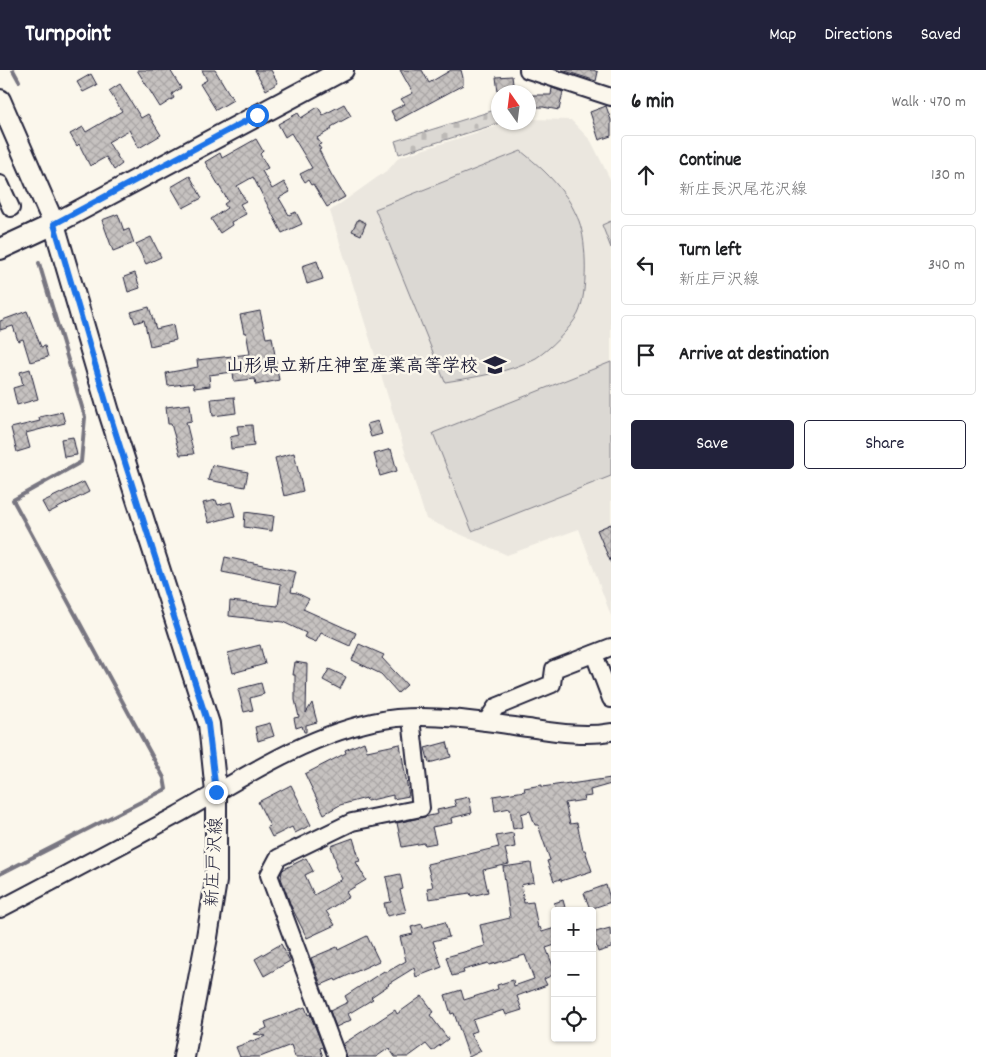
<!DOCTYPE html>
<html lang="en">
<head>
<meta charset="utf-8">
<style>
  body { margin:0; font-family:Dekko,"Klee One",sans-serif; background:#f6f6f6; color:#202124 }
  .controls { position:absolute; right:15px; bottom:15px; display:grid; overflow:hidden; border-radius:5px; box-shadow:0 1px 4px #0004 }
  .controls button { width:45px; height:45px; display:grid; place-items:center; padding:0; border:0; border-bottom:1px solid #e0e0e0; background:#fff; color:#202124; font:25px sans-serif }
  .compass { position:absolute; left:491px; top:15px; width:45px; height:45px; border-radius:50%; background:#fff; box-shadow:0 1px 4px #0004; rotate:346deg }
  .stop { position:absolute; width:15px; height:15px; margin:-11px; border:4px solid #1a73e8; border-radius:50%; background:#fff }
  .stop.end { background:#1a73e8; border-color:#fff; box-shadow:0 1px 5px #0008 }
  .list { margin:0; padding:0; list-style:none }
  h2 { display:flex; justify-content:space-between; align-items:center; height:65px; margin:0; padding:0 20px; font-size:21px }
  h2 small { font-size:16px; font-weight:400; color:#757577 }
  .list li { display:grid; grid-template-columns:32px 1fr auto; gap:15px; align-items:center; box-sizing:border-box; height:80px; margin:0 10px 10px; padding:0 10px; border:1px solid #e0e0e0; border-radius:5px }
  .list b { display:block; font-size:19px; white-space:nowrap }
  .list p { margin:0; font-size:16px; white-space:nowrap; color:#757577 }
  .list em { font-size:16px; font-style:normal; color:#757577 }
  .actions { display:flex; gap:10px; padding:15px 20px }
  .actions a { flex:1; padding:11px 0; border:1px solid #22223b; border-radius:5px; text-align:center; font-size:18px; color:#22223b }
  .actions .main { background:#22223b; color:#fff }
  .icon { flex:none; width:28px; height:28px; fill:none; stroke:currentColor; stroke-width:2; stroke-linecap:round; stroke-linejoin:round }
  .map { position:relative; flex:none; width:611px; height:987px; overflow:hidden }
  header { display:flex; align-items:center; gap:30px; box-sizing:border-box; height:70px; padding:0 25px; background:#22223b; color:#fff }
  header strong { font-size:24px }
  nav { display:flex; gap:28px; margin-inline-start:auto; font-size:18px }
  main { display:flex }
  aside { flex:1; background:#fff }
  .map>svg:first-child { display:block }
  .built { fill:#ebe7df }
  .cemetery { fill:url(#cemetery-stones); stroke:#7e7d87 }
  .pitch { fill:#dbd8d3; stroke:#7e7d87 }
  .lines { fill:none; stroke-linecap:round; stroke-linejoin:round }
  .stream { stroke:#787681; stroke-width:4 }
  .building { fill:url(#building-cross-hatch); stroke:#22223b }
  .minor-casing { stroke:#22223b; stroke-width:20 }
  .major-casing { stroke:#22223b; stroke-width:24 }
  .minor { stroke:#fbf7ec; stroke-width:16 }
  .major { stroke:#fbf7ec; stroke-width:20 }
  .route { stroke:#1a73e8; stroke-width:6 }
  .labels { text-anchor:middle; stroke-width:5; stroke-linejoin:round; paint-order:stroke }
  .poi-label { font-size:18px; font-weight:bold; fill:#22223b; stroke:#fbf7ec; text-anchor:end }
  .street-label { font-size:18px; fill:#22223b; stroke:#fbf7ec }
</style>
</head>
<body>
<header>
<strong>Turnpoint</strong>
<nav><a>Map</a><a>Directions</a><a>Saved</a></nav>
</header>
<main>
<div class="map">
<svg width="611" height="987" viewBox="0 0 611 987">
  <defs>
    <pattern id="cemetery-stones" width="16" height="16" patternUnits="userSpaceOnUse" patternTransform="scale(1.25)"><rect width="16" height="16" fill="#dbd8d3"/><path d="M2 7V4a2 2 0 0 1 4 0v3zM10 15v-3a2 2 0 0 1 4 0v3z" fill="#bcb9b6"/></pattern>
    <pattern id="building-cross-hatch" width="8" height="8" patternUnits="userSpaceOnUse" patternTransform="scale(1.25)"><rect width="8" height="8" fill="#c6c2c0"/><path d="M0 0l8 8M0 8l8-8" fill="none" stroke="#aaa6a6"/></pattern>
  </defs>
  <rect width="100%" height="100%" fill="#fbf7ec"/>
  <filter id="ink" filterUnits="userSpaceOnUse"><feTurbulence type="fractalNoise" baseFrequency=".02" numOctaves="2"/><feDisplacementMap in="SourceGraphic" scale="10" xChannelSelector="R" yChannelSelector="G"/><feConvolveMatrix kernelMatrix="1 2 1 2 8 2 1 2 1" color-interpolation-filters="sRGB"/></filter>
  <g filter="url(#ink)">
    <polygon class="built" points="529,49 571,50 591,71 611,111 611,546 579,459 507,485 426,449 330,141 389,99 399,87 507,53 528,52"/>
    <polygon class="cemetery" points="498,39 498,52 500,53 399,84 395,71"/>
    <g class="pitch">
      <path d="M 521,81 C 537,94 552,107 564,124 C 570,131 575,142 579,151 C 587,172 588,224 578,244 C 571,258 549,280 536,288 C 508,303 475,307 445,312 L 375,139 Z"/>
      <polygon points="611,151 611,178 602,155"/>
      <polygon points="611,292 611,406 472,461 433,363"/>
    </g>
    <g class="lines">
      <g class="stream">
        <polyline points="13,0 19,11"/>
        <polyline points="0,804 166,719 164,708 13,430 81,392 85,347 39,193"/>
      </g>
    </g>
    <g class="building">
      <polygon points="137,0 170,0 181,18 172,24 174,28 160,37"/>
      <polygon points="202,0 215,0 233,30 216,40 200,14 207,10"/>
      <polygon points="255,0 271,0 278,13 266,20"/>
      <polygon points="400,0 422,0 429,13 451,0 461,0 463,8 463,15 396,51 391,41 405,34 401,29 413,23"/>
      <polygon points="562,0 593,0 598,2 596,11"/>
      <polygon points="91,4 97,15 83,22 77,12"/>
      <polygon points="512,6 514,22 498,22 496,7"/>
      <polygon points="120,14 141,48 148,44 161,65 139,78 129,60 108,72 122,94 114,100 106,87 90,96 79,74 77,76 70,64 83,57 86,62 122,41 109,21"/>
      <polygon points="552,18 563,22 559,40 543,37 528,37 528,25 551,25"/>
      <polygon points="344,34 351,46 331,57 332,59 317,68 321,74 318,75 321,79 319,80 331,104 345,127 327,137 313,114 311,115 308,110 305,112 300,104 312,98 291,63 285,67 278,54 298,43 301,48 318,37 323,45"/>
      <polygon points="606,36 611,50 611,66 599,70 590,42"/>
      <polygon points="256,69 263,81 260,84 268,98 262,101 272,119 284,112 290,122 279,128 289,145 296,142 302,154 282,163 253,107 237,116 246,131 240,134 246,144 231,152 232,155 220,163 211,149 227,138 224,134 228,131 205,92 220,83 222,88"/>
      <polygon points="190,106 202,128 183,138 171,117"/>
      <polygon points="118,144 124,161 129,159 134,173 113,181 102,150"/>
      <polygon points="358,149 366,153 361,165 352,161"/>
      <polygon points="151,167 161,187 146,194 136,174"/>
      <polygon points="317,191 323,209 307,214 302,196"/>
      <polygon points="135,203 140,218 128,222 124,207"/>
      <polygon points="149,237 156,259 173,255 176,270 150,276 144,250 135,253 131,242"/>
      <polygon points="27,241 41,277 45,276 48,287 30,292 23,269 18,271 13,256 0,260 0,251"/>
      <polygon points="260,241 266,268 272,267 279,310 256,315 255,309 234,311 233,302 209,305 210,316 194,318 193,313 168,316 166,303 198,297 197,290 250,284 246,262 244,263 240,245"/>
      <polygon points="30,299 38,329 17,335 13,318 23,315 20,302"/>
      <polygon points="234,327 236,343 213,346 211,329"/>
      <polygon points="190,334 192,351 186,352 194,384 180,385 171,354 168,354 166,337"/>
      <polygon points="62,342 65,353 26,363 30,378 17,382 11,358 40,351 39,347"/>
      <polygon points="378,351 382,364 371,367 367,354"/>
      <polygon points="252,355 254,376 231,379 230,367 239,365 237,356"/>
      <polygon points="73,367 77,385 64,387 61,369"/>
      <polygon points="391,379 397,401 380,406 374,384"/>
      <polygon points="294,383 303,421 284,426 275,388"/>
      <polygon points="212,395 248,402 245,417 208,410"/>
      <polygon points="84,412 89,422 48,443 42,432"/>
      <polygon points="216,430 218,435 231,432 235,446 209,453 203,433"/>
      <polygon points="245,442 274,446 272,461 244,457"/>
      <polygon points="611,454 611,493 597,460"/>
      <polygon points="225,487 296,502 291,522 297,523 309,529 303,539 356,563 350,576 321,563 316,572 304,567 306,563 283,552 229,546 230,531 278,536 281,514 222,502"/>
      <polygon points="359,574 384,585 382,588 407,615 398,623 381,604 352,590"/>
      <polygon points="260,575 265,594 233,603 228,583"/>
      <polygon points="295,592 307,594 306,643 312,633 317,652 306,655 306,662 304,662 302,656 296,658 294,648 299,647 295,630 295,605 293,605"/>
      <polygon points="329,599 346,607 340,619 323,610"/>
      <polygon points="261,613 264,624 250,628 253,640 244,642 238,619"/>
      <polygon points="270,653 274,666 258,671 255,657"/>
      <polygon points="364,672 367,681 400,674 409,726 393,729 393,725 367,731 366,728 340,735 324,744 305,704 346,683 345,680"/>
      <polygon points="447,672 451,687 429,693 425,678"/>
      <polygon points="611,708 611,714 590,720 591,726 584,727 585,730 565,733 570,754 577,753 583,780 585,780 592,801 561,811 561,809 554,811 547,791 550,790 538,755 535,755 530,741 521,744 523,757 513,759 510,738 495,741 493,726 525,721 524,718 542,715 542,717 570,713 570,714"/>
      <polygon points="291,715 311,755 295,763 292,757 272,767 267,757 270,756 258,732"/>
      <polygon points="469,727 472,743 451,748 452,753 432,757 436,773 425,775 424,773 402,777 397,753 438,744 437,740 456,736 454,730"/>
      <polygon points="513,763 515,777 505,779 509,794 483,800 488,822 471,826 470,823 429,829 427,818 433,817 427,794 499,777 496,766"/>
      <polygon points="353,768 360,791 356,792 366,810 346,822 349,827 326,841 335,855 307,868 291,836 281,808 282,801 284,799 306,788 313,801 305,805 314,825 342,809 335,796 337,795 331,776"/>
      <polygon points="531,793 534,812 521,815 524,833 533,832 538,858 540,857 542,862 555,858 555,875 546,878 553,896 555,895 555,904 544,909 547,915 517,926 522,940 506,945 504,940 473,950 477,961 470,963 481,981 469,987 454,943 451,944 445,925 461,920 464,930 498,919 497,915 513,910 514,916 534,909 525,885 489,895 488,893 463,900 464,903 452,906 446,887 485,876 480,855 510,848 503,797"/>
      <polygon points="400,804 403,819 400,820 406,842 387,846 384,833 391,832 386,807"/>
      <polygon points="606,815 611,832 590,839 584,823"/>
      <polygon points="563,830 566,841 556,841 554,833"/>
      <polygon points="445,852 449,867 433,871 442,897 416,907 414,898 388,914 389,915 371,927 373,929 348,944 351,950 336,957 330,941 348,932 345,926 384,901 385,903 406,891 400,867 413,864 411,857 422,854 423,858"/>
      <polygon points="610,858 611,878 598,882 592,863"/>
      <polygon points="367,866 379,891 336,911 335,909 321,915 311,888 337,877 338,880"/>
      <polygon points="281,874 290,891 264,906 255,889"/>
      <polygon points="422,926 434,942 430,945 448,969 432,981 426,974 408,987 395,987 389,978 376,987 347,987 343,974 395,940 397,944"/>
      <polygon points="305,937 308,945 310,944 323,977 320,978 323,987 295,987 291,975 260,987 240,987 236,977 266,966 254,964 267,958 265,952"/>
    </g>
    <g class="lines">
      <defs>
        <g id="minor">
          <polyline points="528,0 611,27"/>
          <polyline points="0,114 11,138"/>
          <polyline points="594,584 611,629"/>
          <polyline points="486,652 496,637 552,614 554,599 611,577"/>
          <path d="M 0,839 C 59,808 118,777 177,745 C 245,707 317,657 397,648 C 440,644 486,652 528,658 C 555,662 584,667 611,662"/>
          <polyline points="337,987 269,805 278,788 352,752 421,738 411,648"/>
        </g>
        <g id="major">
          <polyline points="0,30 54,154 109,342 209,654 216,722 216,811 207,867 184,987"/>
          <polyline points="0,179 54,154 343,0"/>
        </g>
      </defs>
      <use href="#minor" class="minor-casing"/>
      <use href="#major" class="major-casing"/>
      <use href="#minor" class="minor"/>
      <use href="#major" class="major"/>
    </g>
  </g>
  <g class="lines" filter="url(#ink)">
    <polyline class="route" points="216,722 208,654 109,342 54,154 257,45"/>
  </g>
  <defs>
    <symbol id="school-bare" viewBox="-9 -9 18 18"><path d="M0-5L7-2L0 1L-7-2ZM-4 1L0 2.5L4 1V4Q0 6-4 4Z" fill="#22223b" stroke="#fbf7ec" stroke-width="2.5" paint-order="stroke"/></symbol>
  </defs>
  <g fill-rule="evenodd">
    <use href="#school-bare" x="479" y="279" width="32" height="32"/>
  </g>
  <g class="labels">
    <g class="poi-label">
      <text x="478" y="301">山形県立新庄神室産業高等学校</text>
    </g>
    <g class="street-label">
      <text transform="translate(213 792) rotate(-87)" y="6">新庄戸沢線</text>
    </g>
  </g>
</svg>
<div class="controls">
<button>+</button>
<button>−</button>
<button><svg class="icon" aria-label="locate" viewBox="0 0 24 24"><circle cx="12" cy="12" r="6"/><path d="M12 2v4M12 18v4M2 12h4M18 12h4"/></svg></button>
</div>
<svg class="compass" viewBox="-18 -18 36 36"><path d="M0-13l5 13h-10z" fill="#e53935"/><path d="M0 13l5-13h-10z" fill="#757577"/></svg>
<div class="stop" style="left:257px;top:45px"></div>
<div class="stop end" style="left:216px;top:722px"></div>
</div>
<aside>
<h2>6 min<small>Walk · 470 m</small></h2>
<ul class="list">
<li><svg class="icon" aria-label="ahead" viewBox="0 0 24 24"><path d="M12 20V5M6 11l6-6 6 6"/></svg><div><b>Continue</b><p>新庄長沢尾花沢線</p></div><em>130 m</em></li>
<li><svg class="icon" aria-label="left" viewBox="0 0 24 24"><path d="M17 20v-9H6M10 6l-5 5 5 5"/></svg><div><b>Turn left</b><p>新庄戸沢線</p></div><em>340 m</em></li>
<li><svg class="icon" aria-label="arrive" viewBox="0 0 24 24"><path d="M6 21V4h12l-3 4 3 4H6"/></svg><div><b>Arrive at destination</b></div></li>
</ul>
<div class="actions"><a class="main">Save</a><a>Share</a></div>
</aside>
</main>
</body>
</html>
